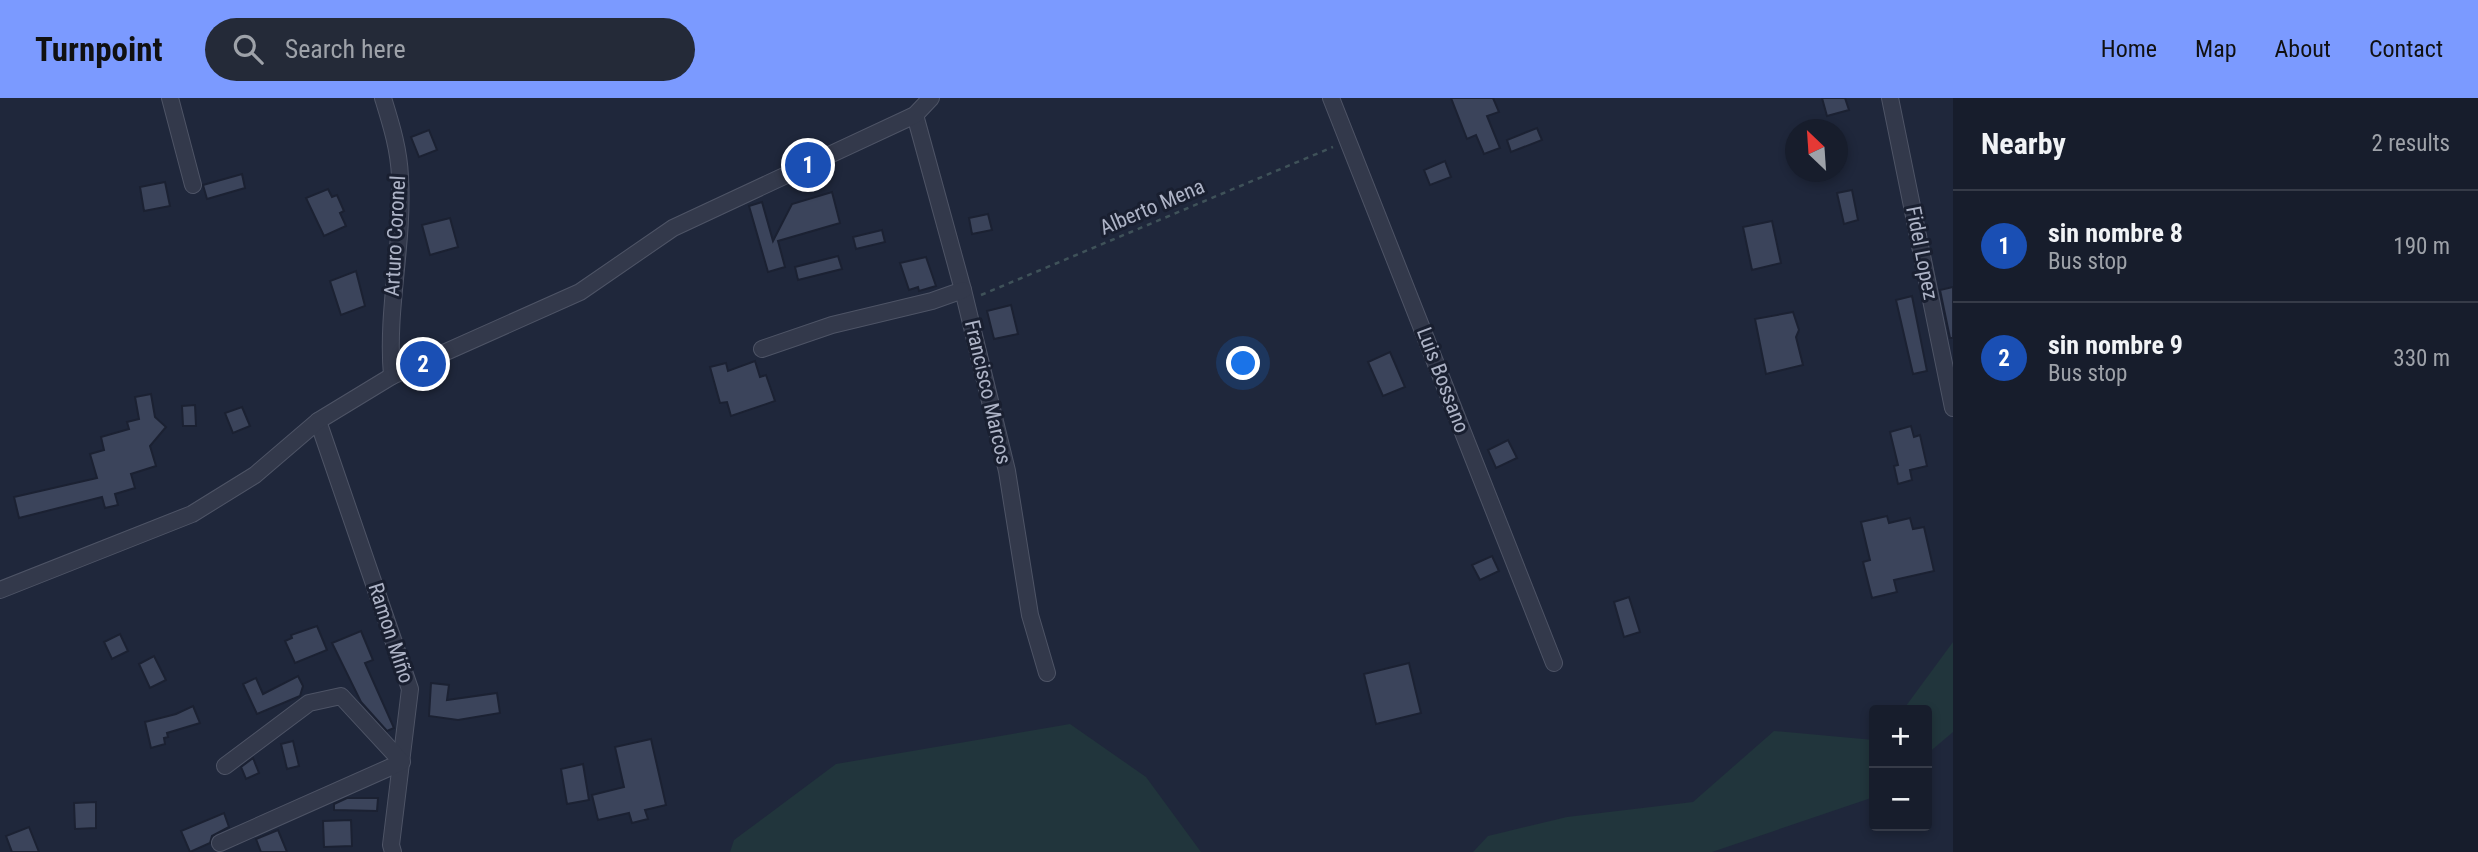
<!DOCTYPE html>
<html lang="en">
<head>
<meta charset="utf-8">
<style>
  body { margin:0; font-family:"Roboto Condensed",sans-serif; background:#242a38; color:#f1f3f6 }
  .controls { position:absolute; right:21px; bottom:21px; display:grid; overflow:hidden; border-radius:7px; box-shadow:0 4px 10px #0003 }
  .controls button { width:63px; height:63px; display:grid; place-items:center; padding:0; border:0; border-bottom:2px solid #363b48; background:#171d2c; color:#f1f3f6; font:35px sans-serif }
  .compass { position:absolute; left:1785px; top:21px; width:63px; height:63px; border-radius:50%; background:#171d2c; box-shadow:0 4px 10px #0003; rotate:335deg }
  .you { position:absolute; left:1244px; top:266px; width:24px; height:24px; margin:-18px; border:5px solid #fff; border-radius:50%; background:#1a73e8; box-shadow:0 0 0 10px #1a73e833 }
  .badge { display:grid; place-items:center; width:46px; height:46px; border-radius:50%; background:#7b9aff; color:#fff; font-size:23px; font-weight:700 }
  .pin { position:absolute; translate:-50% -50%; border:4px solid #fff; box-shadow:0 2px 7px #0006 }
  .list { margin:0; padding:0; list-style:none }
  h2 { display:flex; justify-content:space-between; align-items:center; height:91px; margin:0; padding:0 28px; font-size:30px }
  h2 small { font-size:23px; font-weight:400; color:#9ea2a9 }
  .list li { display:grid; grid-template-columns:46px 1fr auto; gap:21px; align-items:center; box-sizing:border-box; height:112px; padding:0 28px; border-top:2px solid #363b48 }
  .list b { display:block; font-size:26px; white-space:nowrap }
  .list p { margin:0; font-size:23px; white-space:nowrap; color:#9ea2a9 }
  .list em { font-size:23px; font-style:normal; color:#9ea2a9 }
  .icon { flex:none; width:38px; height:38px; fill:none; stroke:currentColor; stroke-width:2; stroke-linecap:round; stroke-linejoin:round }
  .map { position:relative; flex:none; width:1953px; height:754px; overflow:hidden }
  header { display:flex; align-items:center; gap:42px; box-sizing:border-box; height:98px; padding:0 35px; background:#7b9aff; color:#111 }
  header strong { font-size:33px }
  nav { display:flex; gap:38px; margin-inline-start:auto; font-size:24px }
  .search { width:490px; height:63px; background:#242a38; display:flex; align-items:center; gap:18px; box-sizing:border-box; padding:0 24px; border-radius:38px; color:#9ea2a9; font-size:26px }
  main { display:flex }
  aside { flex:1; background:#171d2c }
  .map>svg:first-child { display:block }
  .green { fill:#21353c }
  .building { fill:#3b445b; stroke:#1b2132; stroke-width:2 }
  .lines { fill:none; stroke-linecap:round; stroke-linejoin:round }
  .street-casing { stroke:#4e5466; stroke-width:18 }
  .path { stroke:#3f5259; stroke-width:2.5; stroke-dasharray:5 5; stroke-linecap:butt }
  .street { stroke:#33394b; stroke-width:16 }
  .labels { text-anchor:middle; stroke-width:6; stroke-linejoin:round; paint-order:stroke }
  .street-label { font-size:21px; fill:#aeb4c7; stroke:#191f30 }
</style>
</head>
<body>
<header>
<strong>Turnpoint</strong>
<div class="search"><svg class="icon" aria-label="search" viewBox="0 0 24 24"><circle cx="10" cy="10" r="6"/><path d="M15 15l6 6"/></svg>Search here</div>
<nav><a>Home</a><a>Map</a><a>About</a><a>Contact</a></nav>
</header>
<main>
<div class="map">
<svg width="1953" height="754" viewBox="0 0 1953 754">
  <rect width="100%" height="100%" fill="#1f273b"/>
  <g class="green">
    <polygon points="1953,544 1953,634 1927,656 1927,612 1903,612"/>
    <polygon points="1070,626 1146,679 1201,754 730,754 734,742 836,666"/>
    <polygon points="1774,633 1874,642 1874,699 1712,754 1473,754 1488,738 1567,719 1693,704"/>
  </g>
  <g class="building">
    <polygon points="1451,0 1493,0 1499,14 1487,18 1500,50 1484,56 1476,37 1467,41"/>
    <polygon points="1822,0 1845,0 1849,12 1827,18"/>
    <polygon points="1537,30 1542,42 1511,54 1507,42"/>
    <polygon points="429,32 437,52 419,59 411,39"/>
    <polygon points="1445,63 1451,79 1430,87 1424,72"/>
    <polygon points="242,76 245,90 207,101 203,87"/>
    <polygon points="165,84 170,108 144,113 140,89"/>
    <polygon points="328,91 332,99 337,97 344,113 340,115 346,128 324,138 306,100"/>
    <polygon points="1852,92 1858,122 1844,126 1837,95"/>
    <polygon points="832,94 840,125 778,143 785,169 768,174 749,108 762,104 773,143 792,106"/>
    <polygon points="988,116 992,132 972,136 969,120"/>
    <polygon points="450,120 458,149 430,157 422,127"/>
    <polygon points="1772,123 1781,165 1752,172 1743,129"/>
    <polygon points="882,132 885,144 856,151 853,139"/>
    <polygon points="838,158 842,171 798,182 795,169"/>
    <polygon points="926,159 936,188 919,193 918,189 909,192 900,165"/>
    <polygon points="356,173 365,208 341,217 330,183"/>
    <polygon points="1953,189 1953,240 1950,240 1940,192"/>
    <polygon points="1912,198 1927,273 1913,276 1896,202"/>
    <polygon points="1011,207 1018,236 994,241 987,213"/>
    <polygon points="1793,214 1799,232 1796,239 1803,267 1766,276 1755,221"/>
    <polygon points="1390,254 1405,289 1383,298 1368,264"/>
    <polygon points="755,263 760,279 766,277 775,303 731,318 727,304 720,305 710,269 726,265 728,273"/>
    <polygon points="151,296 155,319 166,329 150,348 156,368 131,376 135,390 115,396 118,407 105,410 102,399 19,420 14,399 97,380 90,356 104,352 101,339 129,331 127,324 139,321 135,299"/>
    <polygon points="195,307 196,328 183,328 182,308"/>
    <polygon points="242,309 250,328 233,335 225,315"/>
    <polygon points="1911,328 1914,339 1920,337 1927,368 1910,372 1912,382 1898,386 1894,368 1898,367 1890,334"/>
    <polygon points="1508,342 1517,360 1496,370 1488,352"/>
    <polygon points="1887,418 1889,425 1910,420 1913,431 1924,429 1934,473 1894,482 1897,494 1872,500 1863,464 1870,462 1861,424"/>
    <polygon points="1492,458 1499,473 1480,482 1472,467"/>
    <polygon points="1629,499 1640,534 1624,539 1614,504"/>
    <polygon points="317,528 327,552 295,565 285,543 292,540 291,537"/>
    <polygon points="361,533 373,562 365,565 394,630 387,633 361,604 332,545"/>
    <polygon points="120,536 128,553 112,561 104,544"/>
    <polygon points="154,558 166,582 150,590 139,566"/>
    <polygon points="1409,565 1421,615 1376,626 1364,576"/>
    <polygon points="298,578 303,588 300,598 257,616 243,586 256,580 263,596"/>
    <polygon points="431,585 449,587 447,602 497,595 500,615 458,622 429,618"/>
    <polygon points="193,608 200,625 167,635 168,639 164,640 165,646 151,650 145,624 176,616"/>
    <polygon points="651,641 666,707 645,712 648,721 632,725 629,715 598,722 592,697 624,689 615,649"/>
    <polygon points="293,643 299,668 287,671 281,646"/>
    <polygon points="253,660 259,675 246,681 241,669"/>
    <polygon points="583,666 589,702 567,706 561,671"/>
    <polygon points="347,700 378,700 377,713 334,712 334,706"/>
    <polygon points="96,704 96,730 75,731 74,705"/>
    <polygon points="224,715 229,729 212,738 210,745 190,754 181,733"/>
    <polygon points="351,722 352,748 324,749 323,723"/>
    <polygon points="29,729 39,754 12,754 6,738"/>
    <polygon points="278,732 287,754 261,754 256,741"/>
  </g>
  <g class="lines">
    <defs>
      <g id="street">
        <polyline points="170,0 193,87"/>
        <path d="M 383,0 C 391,26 399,51 400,79 C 404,146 386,211 392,278"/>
        <polyline points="1331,0 1554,565"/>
        <polyline points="1890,0 1953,310"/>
        <polyline points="915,17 963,192 1007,373 1030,517 1047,575"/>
        <polyline points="762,251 832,227 932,203 963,192"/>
        <polyline points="318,323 410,591 391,747 393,754"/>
        <polyline points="0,492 192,416 255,377 318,323 392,278 580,194 673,130 915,17 931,0"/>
        <polyline points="220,745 402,664 341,598 309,605 225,668"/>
      </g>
    </defs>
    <use href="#street" class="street-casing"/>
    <polyline class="path" points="981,197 1333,49"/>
    <use href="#street" class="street"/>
  </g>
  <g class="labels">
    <g class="street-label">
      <text transform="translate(1152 109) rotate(-23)" y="7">Alberto Mena</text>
      <text transform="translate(395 138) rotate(-87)" y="7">Arturo Coronel</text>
      <text transform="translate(1922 155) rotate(79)" y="7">Fidel Lopez</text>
      <text transform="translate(1443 282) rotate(69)" y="7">Luis Bossano</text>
      <text transform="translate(988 294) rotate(77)" y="7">Francisco Marcos</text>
      <text transform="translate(391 535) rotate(72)" y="7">Ramon Miño</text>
    </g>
  </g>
</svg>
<div class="controls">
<button>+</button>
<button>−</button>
</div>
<svg class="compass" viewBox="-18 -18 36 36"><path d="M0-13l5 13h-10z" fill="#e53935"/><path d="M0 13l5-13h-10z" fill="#9ea2a9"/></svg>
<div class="you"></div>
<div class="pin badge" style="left:808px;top:67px;background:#1a4fb4">1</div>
<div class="pin badge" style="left:423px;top:266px;background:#1a4fb4">2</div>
</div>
<aside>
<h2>Nearby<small>2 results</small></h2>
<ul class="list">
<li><span class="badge" style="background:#1a4fb4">1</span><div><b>sin nombre 8</b><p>Bus stop</p></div><em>190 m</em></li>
<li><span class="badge" style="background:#1a4fb4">2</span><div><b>sin nombre 9</b><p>Bus stop</p></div><em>330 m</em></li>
</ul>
</aside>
</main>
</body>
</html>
